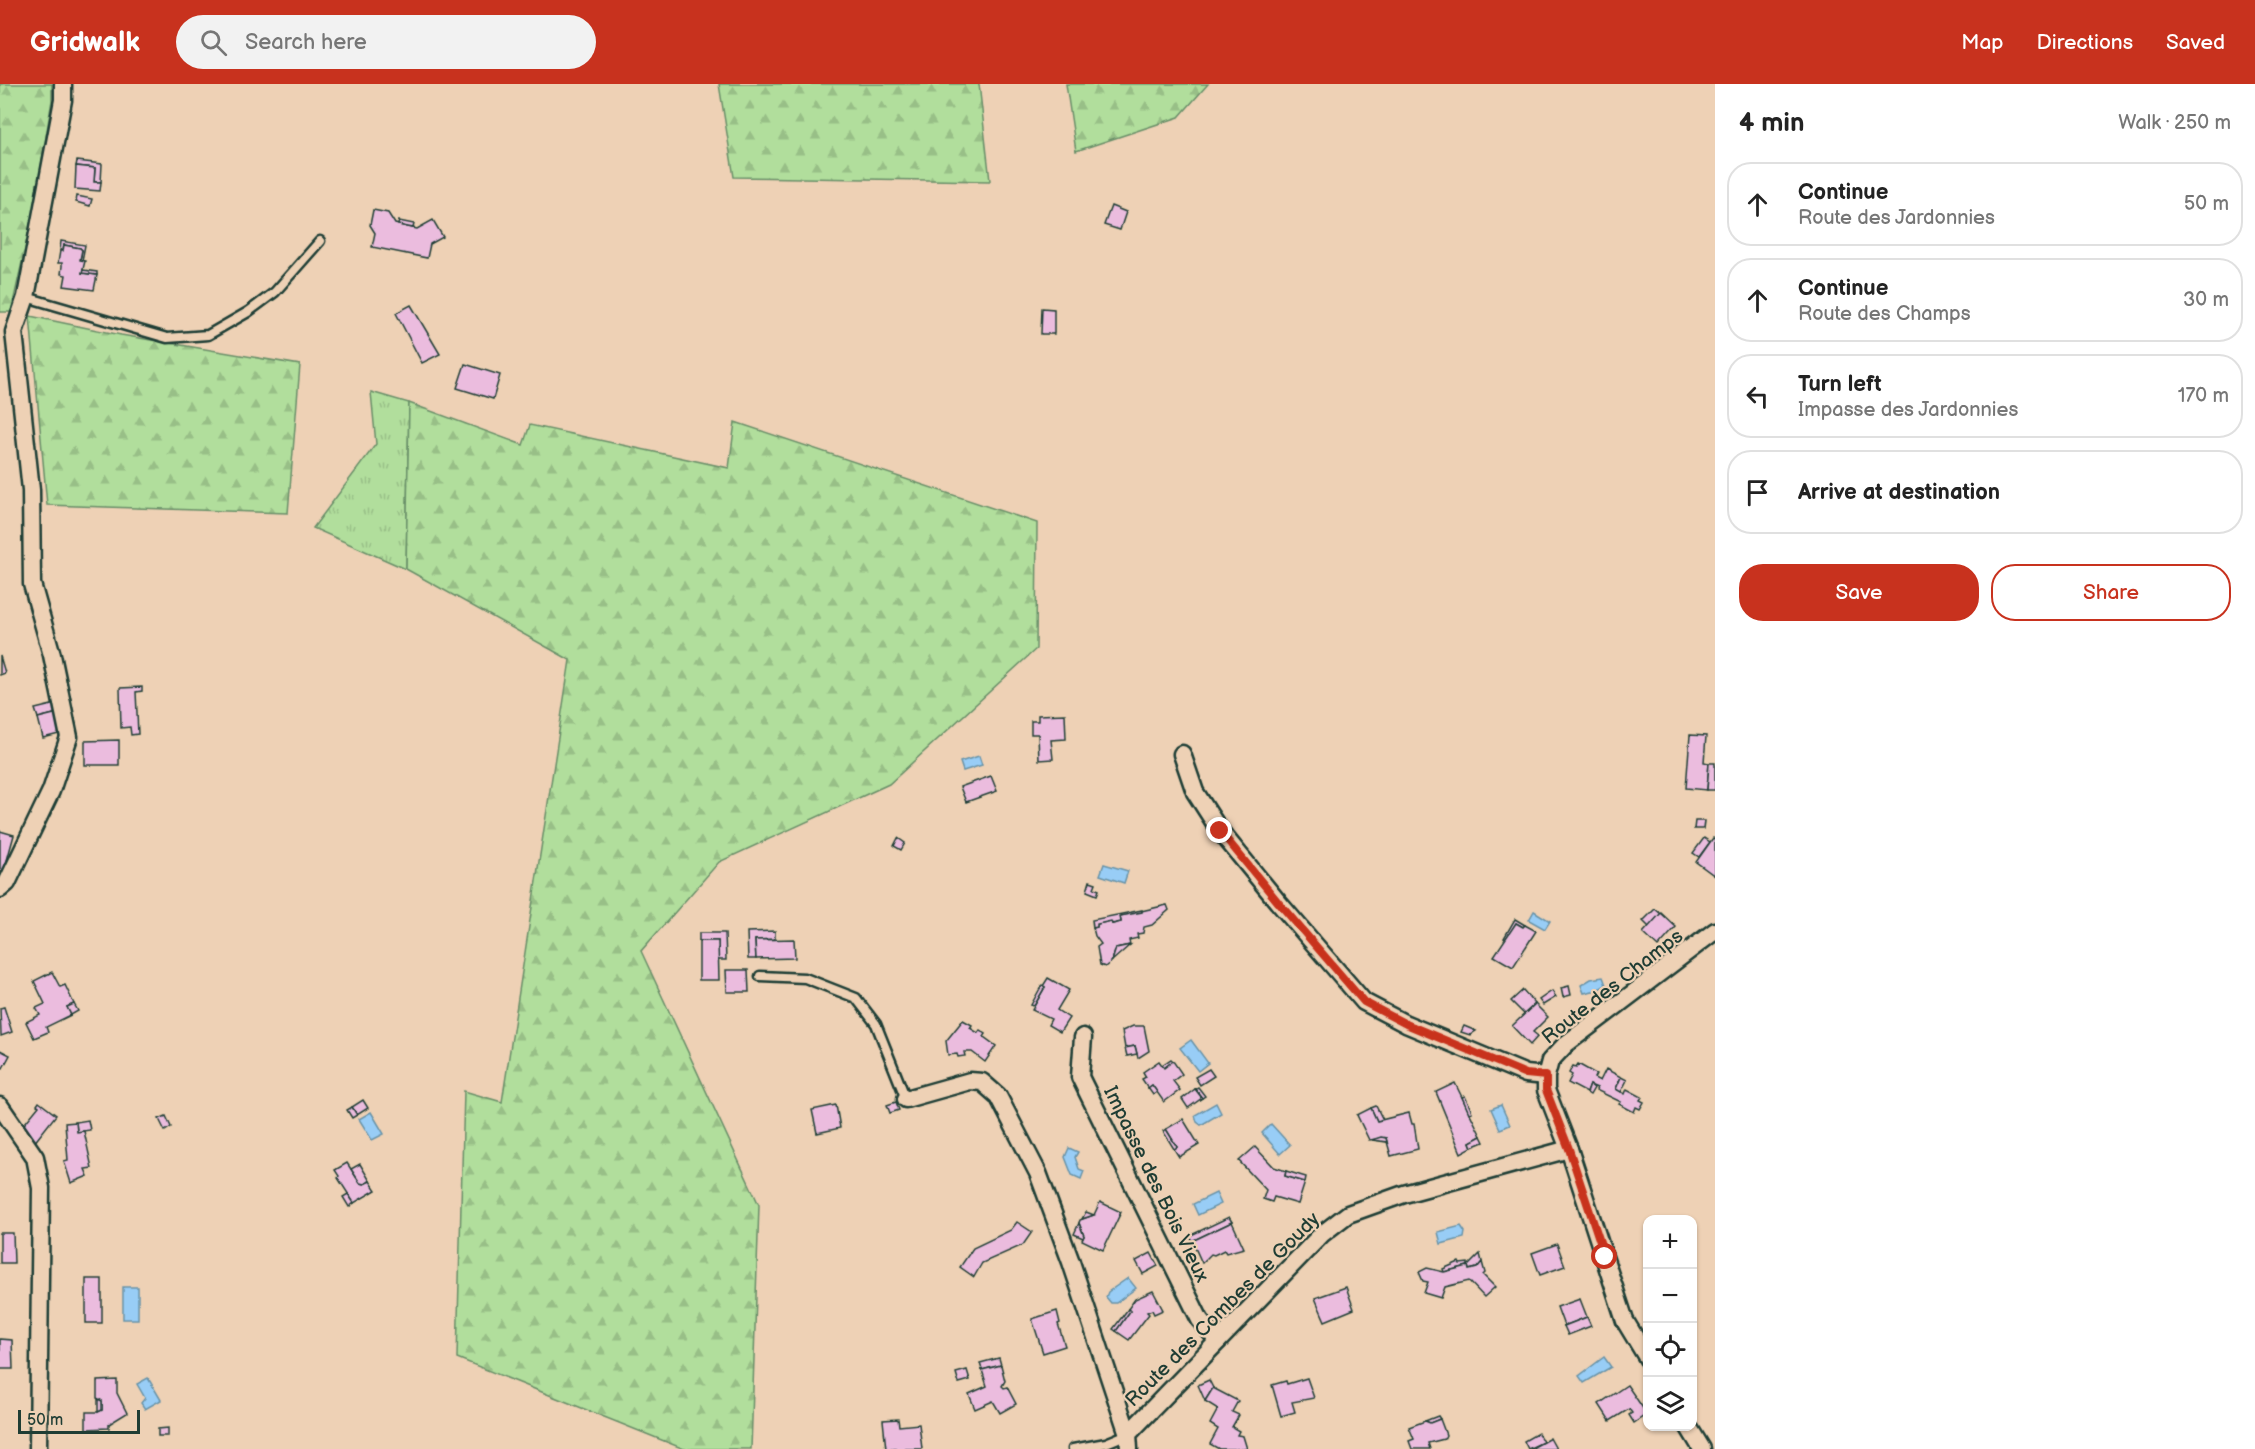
<!DOCTYPE html>
<html lang="en">
<head>
<meta charset="utf-8">
<style>
  body { margin:0; font-family:"Balsamiq Sans",sans-serif; background:#f2f2f2; color:#222 }
  .controls { position:absolute; right:18px; bottom:18px; display:grid; overflow:hidden; border-radius:12px; box-shadow:0 2px 4px #0004 }
  .controls button { width:54px; height:54px; display:grid; place-items:center; padding:0; border:0; border-bottom:2px solid #e0e0e0; background:#fff; color:#222; font:30px sans-serif }
  .scale { position:absolute; left:18px; bottom:15px; width:122px; box-sizing:border-box; padding-left:6px; border:3px solid #1f3d34; border-top:0; font-size:16px; line-height:21px; white-space:nowrap; color:#1f3d34; -webkit-text-stroke:4px #eed1b5; paint-order:stroke }
  .stop { position:absolute; width:18px; height:18px; margin:-14px; border:4px solid #c8321e; border-radius:50%; background:#fff }
  .stop.end { background:#c8321e; border-color:#fff; box-shadow:0 2px 6px #0008 }
  .list { margin:0; padding:0; list-style:none }
  h2 { display:flex; justify-content:space-between; align-items:center; height:78px; margin:0; padding:0 24px; font-size:26px }
  h2 small { font-size:20px; font-weight:400; color:#767676 }
  .list li { display:grid; grid-template-columns:39px 1fr auto; gap:18px; align-items:center; box-sizing:border-box; height:84px; margin:0 12px 12px; padding:0 12px; border:2px solid #e0e0e0; border-radius:24px }
  .list b { display:block; font-size:22px; white-space:nowrap }
  .list p { margin:0; font-size:20px; white-space:nowrap; color:#767676 }
  .list em { font-size:20px; font-style:normal; color:#767676 }
  .actions { display:flex; gap:12px; padding:18px 24px }
  .actions a { flex:1; padding:14px 0; border:2px solid #c8321e; border-radius:24px; text-align:center; font-size:21px; color:#c8321e }
  .actions .main { background:#c8321e; color:#fff }
  .icon { flex:none; width:33px; height:33px; fill:none; stroke:currentColor; stroke-width:2; stroke-linecap:round; stroke-linejoin:round }
  .map { position:relative; flex:none; width:1715px; height:1365px; overflow:hidden }
  header { display:flex; align-items:center; gap:36px; box-sizing:border-box; height:84px; padding:0 30px; background:#c8321e; color:#fff }
  header strong { font-size:28px }
  nav { display:flex; gap:33px; margin-inline-start:auto; font-size:21px }
  .search { width:420px; height:54px; background:#f2f2f2; display:flex; align-items:center; gap:15px; box-sizing:border-box; padding:0 21px; border-radius:33px; color:#767676; font-size:22px }
  main { display:flex }
  aside { flex:1; background:#fff }
  .map>svg:first-child { display:block }
  .grass { fill:url(#grass-tufts); stroke:#688e68; stroke-width:1.5 }
  .forest { fill:url(#forest-firs); stroke:#688e68; stroke-width:1.5 }
  .water { fill:#98cdf6; stroke:#6893a8; stroke-width:1.5 }
  .building { fill:#ebbcde; stroke:#1f3d34; stroke-width:1.5 }
  .lines { fill:none; stroke-linecap:round; stroke-linejoin:round }
  .service-casing { stroke:#1f3d34; stroke-width:13 }
  .minor-casing { stroke:#1f3d34; stroke-width:21 }
  .service { stroke:#eed1b5; stroke-width:8 }
  .minor { stroke:#eed1b5; stroke-width:16 }
  .route { stroke:#c8321e; stroke-width:8 }
  .labels { text-anchor:middle; stroke-width:4.5; stroke-linejoin:round; paint-order:stroke }
  .street-label { font-size:20px; fill:#1f3d34; stroke:#eed1b5 }
</style>
</head>
<body>
<header>
<strong>Gridwalk</strong>
<div class="search"><svg class="icon" aria-label="search" viewBox="0 0 24 24"><circle cx="10" cy="10" r="6"/><path d="M15 15l6 6"/></svg>Search here</div>
<nav><a>Map</a><a>Directions</a><a>Saved</a></nav>
</header>
<main>
<div class="map">
<svg width="1715" height="1365" viewBox="0 0 1715 1365">
  <defs>
    <pattern id="grass-tufts" width="24" height="20" patternUnits="userSpaceOnUse" patternTransform="scale(1.5)"><rect width="24" height="20" fill="#b1de9c"/><path d="M3 7l-1-3M5 7V3M7 7l1-3M15 17l-1-3M17 17v-4M19 17l1-3" fill="none" stroke="#98bf87"/></pattern>
    <pattern id="forest-firs" width="22" height="20" patternUnits="userSpaceOnUse" patternTransform="scale(1.5)"><rect width="22" height="20" fill="#b1de9c"/><path d="M5 1l3.5 6h-7zM16 11l3.5 6h-7z" fill="#98bf87"/></pattern>
  </defs>
  <rect width="100%" height="100%" fill="#eed1b5"/>
  <filter id="ink" filterUnits="userSpaceOnUse"><feTurbulence type="fractalNoise" baseFrequency=".0167" numOctaves="2"/><feDisplacementMap in="SourceGraphic" scale="12" xChannelSelector="R" yChannelSelector="G"/><feConvolveMatrix kernelMatrix="1 2 1 2 8 2 1 2 1" color-interpolation-filters="sRGB"/></filter>
  <g filter="url(#ink)">
    <polygon class="grass" points="371,308 409,319 406,485 313,444 376,360"/>
    <g class="forest">
      <polygon points="0,0 52,0 52,16 35,119 11,228 0,228"/>
      <polygon points="719,0 979,0 990,97 734,93"/>
      <polygon points="1066,0 1208,0 1179,33 1076,67"/>
      <polygon points="30,232 121,251 300,281 288,429 47,421"/>
      <polygon points="409,319 523,361 530,341 729,384 735,338 1037,439 1036,565 889,700 719,778 641,867 759,1121 751,1365 684,1365 457,1274 464,1007 502,1018 570,576 406,485"/>
    </g>
    <g class="water">
      <polygon points="979,672 982,681 963,687 960,678"/>
      <polygon points="1104,780 1128,787 1124,799 1100,791"/>
      <polygon points="1534,827 1550,837 1545,845 1529,836"/>
      <polygon points="1603,893 1606,901 1597,906 1584,909 1581,901 1591,895"/>
      <polygon points="1191,956 1208,979 1198,987 1180,964"/>
      <polygon points="1216,1019 1221,1029 1201,1041 1197,1038 1195,1031"/>
      <polygon points="1501,1021 1510,1041 1500,1045 1491,1025"/>
      <polygon points="371,1028 384,1050 372,1056 359,1035"/>
      <polygon points="1271,1040 1290,1061 1280,1070 1262,1049"/>
      <polygon points="1069,1064 1078,1068 1075,1073 1079,1085 1084,1087 1081,1095 1072,1091 1065,1073"/>
      <polygon points="1216,1109 1221,1120 1198,1131 1193,1120"/>
      <polygon points="1461,1142 1465,1148 1464,1154 1441,1160 1438,1148"/>
      <polygon points="1128,1194 1136,1204 1116,1219 1111,1219 1106,1213 1108,1208"/>
      <rect x="123" y="1203" width="15" height="32"/>
      <polygon points="1604,1273 1611,1283 1584,1299 1579,1292"/>
      <polygon points="148,1294 161,1316 145,1325 141,1319 145,1314 137,1300"/>
    </g>
    <g class="building">
      <polygon points="77,77 102,80 101,98 94,98 95,84 76,82"/>
      <polygon points="76,82 95,84 94,98 101,98 100,107 75,105"/>
      <polygon points="77,112 92,115 90,122 76,118"/>
      <polygon points="1111,122 1126,128 1120,146 1104,141"/>
      <polygon points="373,126 388,129 395,140 417,145 433,136 443,153 430,160 427,174 372,163 375,149 370,141"/>
      <polygon points="399,137 414,140 413,144 398,141"/>
      <polygon points="61,157 85,161 82,177 80,176 82,166 80,164 64,161 63,167 60,167"/>
      <polygon points="64,161 80,164 82,166 80,176 85,177 82,189 97,191 94,206 64,202 66,191 61,190 62,182 62,179 58,179 60,167 63,167"/>
      <polygon points="83,186 97,188 97,191 82,189"/>
      <polygon points="411,221 440,270 422,279 396,229"/>
      <polygon points="1042,224 1054,225 1054,250 1041,250"/>
      <polygon points="465,280 500,291 493,315 457,304"/>
      <polygon points="0,572 5,589 0,591"/>
      <polygon points="142,603 142,607 136,608 138,650 131,651 130,643 121,644 120,604"/>
      <polygon points="56,620 58,629 38,634 35,625"/>
      <polygon points="58,629 63,649 43,654 38,634"/>
      <polygon points="1065,630 1066,655 1051,656 1053,675 1039,676 1038,650 1031,650 1031,637 1038,637 1038,631"/>
      <polygon points="1690,651 1706,652 1704,678 1709,679 1707,706 1686,704"/>
      <polygon points="119,656 119,681 85,681 85,657"/>
      <polygon points="1709,679 1715,679 1715,706 1707,706"/>
      <polygon points="991,692 997,707 966,718 960,703"/>
      <polygon points="1695,737 1704,737 1703,745 1694,745"/>
      <polygon points="0,747 14,751 1,798 0,798"/>
      <polygon points="898,754 905,759 901,766 894,762"/>
      <polygon points="1704,754 1710,758 1699,773 1693,769"/>
      <polygon points="1713,754 1715,755 1715,792 1696,778"/>
      <polygon points="1090,797 1096,799 1094,804 1099,806 1097,811 1087,807"/>
      <polygon points="1167,821 1169,826 1152,841 1144,843 1143,849 1137,850 1138,854 1129,856 1130,861 1116,864 1112,877 1105,883 1100,881 1097,863 1101,860 1095,852 1093,844 1097,843 1097,840 1111,837 1112,840 1121,838 1120,832"/>
      <polygon points="1655,825 1661,830 1649,843 1643,837"/>
      <polygon points="1142,826 1142,828 1120,832 1121,838 1112,840 1111,837 1097,840 1097,843 1093,844 1092,836"/>
      <polygon points="1661,829 1676,843 1658,863 1643,849"/>
      <polygon points="1515,835 1525,841 1523,843 1516,839 1507,855 1504,854"/>
      <polygon points="1516,839 1523,843 1525,841 1536,847 1513,883 1494,872"/>
      <polygon points="775,847 775,855 755,856 756,875 748,875 747,848"/>
      <polygon points="699,849 725,849 726,876 718,876 718,857 699,857"/>
      <polygon points="794,855 795,874 756,875 755,856"/>
      <polygon points="699,857 718,857 719,896 699,896"/>
      <polygon points="1130,861 1112,877 1116,864"/>
      <polygon points="726,886 748,886 749,908 727,908"/>
      <polygon points="52,888 60,903 65,901 74,920 67,923 71,931 46,943 48,948 34,954 26,938 40,931 36,924 45,920 34,897"/>
      <polygon points="1048,894 1069,906 1057,926 1069,934 1060,948 1048,941 1051,935 1032,926 1045,903 1043,902"/>
      <polygon points="1042,901 1045,903 1034,922 1031,921"/>
      <polygon points="1569,902 1571,911 1563,913 1561,904"/>
      <polygon points="1523,906 1535,920 1524,930 1511,917"/>
      <polygon points="1552,907 1556,913 1543,921 1539,916"/>
      <polygon points="74,920 78,927 71,931 67,923"/>
      <polygon points="1535,920 1548,933 1533,948 1538,952 1530,961 1512,942"/>
      <polygon points="4,923 12,948 1,952 0,924"/>
      <polygon points="963,936 972,941 970,944 978,949 980,946 986,950 984,953 996,962 985,978 972,968 964,968 965,972 958,973 957,970 948,971 946,957"/>
      <polygon points="1133,942 1144,942 1149,967 1138,974 1135,962 1125,964 1122,947"/>
      <polygon points="1464,942 1476,947 1470,951 1461,948"/>
      <polygon points="1135,962 1137,970 1127,972 1125,964"/>
      <polygon points="0,966 10,971 3,984 0,982"/>
      <polygon points="1171,975 1173,977 1164,984 1162,981"/>
      <polygon points="1159,977 1164,984 1173,977 1182,990 1173,997 1180,1006 1164,1018 1152,1001 1148,1004 1142,995 1146,993 1143,988"/>
      <polygon points="1578,980 1596,990 1594,994 1600,997 1606,985 1621,993 1616,1005 1625,1010 1627,1005 1642,1013 1640,1016 1644,1018 1640,1025 1636,1023 1634,1028 1619,1020 1621,1018 1596,1006 1597,1004 1590,1001 1587,1009 1568,999 1572,991 1569,989 1573,982 1576,983"/>
      <polygon points="1209,985 1214,992 1200,1001 1195,993"/>
      <polygon points="1621,993 1627,996 1621,1008 1616,1005"/>
      <polygon points="1455,999 1481,1052 1470,1058 1472,1063 1461,1069 1436,1008"/>
      <polygon points="1152,1001 1157,1008 1153,1011 1148,1004"/>
      <polygon points="1590,1001 1594,1004 1590,1011 1587,1009"/>
      <polygon points="1198,1003 1205,1012 1202,1014 1195,1005"/>
      <polygon points="1195,1005 1202,1014 1188,1024 1182,1015"/>
      <polygon points="1465,1012 1472,1028 1469,1029 1462,1013"/>
      <polygon points="363,1016 368,1024 357,1031 352,1023"/>
      <polygon points="39,1018 56,1031 34,1059 21,1044 39,1022 37,1021"/>
      <polygon points="896,1018 899,1026 890,1029 887,1021"/>
      <polygon points="836,1021 840,1044 817,1049 812,1026"/>
      <polygon points="1376,1022 1383,1036 1377,1037 1371,1024"/>
      <polygon points="352,1023 357,1031 352,1034 347,1026"/>
      <polygon points="1371,1024 1377,1037 1409,1029 1412,1040 1414,1040 1418,1065 1391,1072 1386,1054 1369,1056 1357,1031"/>
      <polygon points="166,1032 171,1043 165,1047 159,1035"/>
      <polygon points="1183,1035 1199,1061 1179,1073 1174,1065 1177,1063 1166,1045"/>
      <polygon points="88,1036 90,1046 77,1048 76,1038"/>
      <polygon points="76,1038 77,1048 84,1047 92,1084 85,1085 88,1092 71,1099 64,1077 68,1076 65,1039"/>
      <polygon points="1166,1045 1177,1063 1174,1065 1163,1047"/>
      <polygon points="1481,1052 1484,1058 1472,1063 1470,1058"/>
      <polygon points="1381,1053 1386,1054 1387,1058 1372,1056"/>
      <polygon points="1255,1063 1274,1083 1286,1087 1285,1092 1305,1098 1298,1120 1274,1113 1272,1118 1263,1115 1266,1106 1239,1077"/>
      <polygon points="347,1079 360,1099 364,1100 370,1097 376,1106 354,1119 338,1094 339,1092 335,1086"/>
      <polygon points="360,1080 370,1097 364,1100 360,1099 351,1085"/>
      <polygon points="1286,1087 1306,1093 1305,1098 1285,1092"/>
      <polygon points="348,1110 354,1119 349,1123 343,1113"/>
      <polygon points="1100,1118 1121,1128 1103,1166 1082,1156 1084,1152 1079,1139 1080,1136 1094,1131"/>
      <polygon points="1086,1128 1094,1131 1082,1135"/>
      <polygon points="1229,1133 1232,1138 1192,1157 1189,1152"/>
      <polygon points="1017,1138 1032,1148 1023,1161 982,1179 974,1193 960,1183 973,1164 1011,1146"/>
      <polygon points="1232,1138 1244,1164 1226,1169 1224,1166 1214,1171 1211,1170 1202,1179 1192,1157"/>
      <polygon points="1079,1139 1084,1152 1083,1154 1074,1150"/>
      <polygon points="0,1149 13,1149 14,1179 0,1179"/>
      <polygon points="1557,1160 1565,1182 1540,1191 1532,1169"/>
      <polygon points="1151,1169 1158,1182 1143,1190 1136,1177"/>
      <polygon points="1480,1170 1482,1178 1477,1184 1469,1186 1468,1182"/>
      <polygon points="1459,1178 1460,1180 1468,1179 1468,1182 1444,1188 1443,1185"/>
      <polygon points="1482,1178 1485,1189 1483,1191 1495,1203 1484,1213 1469,1197 1445,1203 1441,1214 1424,1209 1428,1198 1423,1197 1419,1188 1427,1184 1444,1188 1468,1182 1469,1186 1477,1184"/>
      <rect x="86" y="1195" width="16" height="44"/>
      <polygon points="1346,1203 1354,1225 1325,1237 1315,1214"/>
      <polygon points="1153,1207 1163,1226 1154,1230 1152,1226 1147,1228 1149,1230 1129,1256 1116,1247 1130,1227 1128,1225 1135,1215"/>
      <polygon points="1580,1215 1587,1233 1564,1242 1557,1223"/>
      <polygon points="1128,1225 1130,1227 1116,1247 1113,1245"/>
      <polygon points="1057,1227 1060,1239 1058,1240 1065,1262 1043,1269 1032,1235"/>
      <polygon points="1587,1233 1591,1242 1568,1251 1564,1242"/>
      <polygon points="0,1255 12,1256 13,1285 0,1285"/>
      <polygon points="999,1274 1001,1281 982,1286 980,1279"/>
      <polygon points="1001,1281 1005,1297 1002,1302 1004,1304 1007,1303 1016,1320 1000,1329 993,1317 975,1325 969,1310 987,1302 982,1286"/>
      <polygon points="967,1286 970,1296 959,1299 956,1289"/>
      <polygon points="1307,1294 1314,1314 1292,1318 1295,1328 1281,1332 1272,1301 1286,1297 1287,1300"/>
      <polygon points="117,1296 117,1309 127,1329 109,1340 109,1344 86,1345 86,1328 98,1328 102,1326 102,1317 97,1314 97,1297"/>
      <polygon points="1209,1296 1213,1304 1205,1317 1198,1301"/>
      <polygon points="1627,1301 1647,1330 1634,1339 1629,1331 1632,1329 1629,1325 1610,1337 1599,1320"/>
      <polygon points="1213,1304 1238,1317 1232,1328 1239,1331 1232,1343 1239,1347 1237,1351 1243,1352 1247,1365 1219,1365 1210,1360 1218,1345 1210,1340 1218,1325 1205,1317"/>
      <polygon points="98,1315 102,1317 102,1326 98,1328"/>
      <polygon points="1438,1332 1440,1335 1430,1339 1425,1337"/>
      <polygon points="898,1335 899,1342 919,1340 922,1365 886,1365 883,1336"/>
      <polygon points="1440,1335 1446,1351 1444,1355 1428,1359 1430,1365 1412,1365 1409,1357 1414,1355 1409,1343 1425,1337 1430,1339"/>
      <polygon points="168,1344 168,1352 158,1352 158,1345"/>
      <polygon points="1538,1349 1543,1358 1528,1365 1524,1357"/>
      <polygon points="1550,1354 1556,1365 1530,1365 1543,1358"/>
    </g>
    <g class="lines">
      <defs>
        <g id="service">
          <polyline points="26,213 167,254 208,251 248,228 275,208 320,157"/>
          <polyline points="760,892 805,894 856,914 876,940 906,1015"/>
          <polyline points="1073,1365 1106,1359 1128,1350"/>
        </g>
        <g id="minor">
          <polyline points="1182,670 1195,708 1220,747 1278,818 1364,918 1406,940 1526,990 1546,992"/>
          <polyline points="0,805 7,799 51,707 69,653 52,571 32,500 31,406 14,248 26,213 63,16 63,0"/>
          <polyline points="1083,953 1080,993 1200,1236 1218,1257"/>
          <polyline points="906,1015 970,997 982,998 998,1012 1038,1089 1071,1178 1128,1350"/>
          <polyline points="0,1022 35,1073 41,1104 38,1365"/>
          <polyline points="1648,1275 1625,1237 1569,1065 1546,1006 1546,992 1550,977 1566,960 1715,847"/>
          <polyline points="1688,1342 1702,1365"/>
          <polyline points="1129,1365 1128,1350 1322,1150 1348,1130 1404,1110 1569,1065"/>
        </g>
      </defs>
      <use href="#service" class="service-casing"/>
      <use href="#minor" class="minor-casing"/>
      <use href="#service" class="service"/>
      <use href="#minor" class="minor"/>
    </g>
  </g>
  <g class="lines" filter="url(#ink)">
    <polyline class="route" points="1220,747 1278,818 1364,918 1406,940 1526,990 1546,992 1546,1006 1569,1065 1605,1173"/>
  </g>
  <g class="labels">
    <g class="street-label">
      <text transform="translate(1612 902) rotate(-38)" y="7">Route des Champs</text>
      <text transform="translate(1157 1100) rotate(64)" y="7">Impasse des Bois Vieux</text>
      <text transform="translate(1222 1225) rotate(-45)" y="7">Route des Combes de Goudy</text>
    </g>
  </g>
</svg>
<div class="controls">
<button>+</button>
<button>−</button>
<button><svg class="icon" aria-label="locate" viewBox="0 0 24 24"><circle cx="12" cy="12" r="6"/><path d="M12 2v4M12 18v4M2 12h4M18 12h4"/></svg></button>
<button><svg class="icon" aria-label="layers" viewBox="0 0 24 24"><path d="M12 4l9 5-9 5-9-5zM3 14l9 5 9-5"/></svg></button>
</div>
<div class="scale">50 m</div>
<div class="stop" style="left:1605px;top:1173px"></div>
<div class="stop end" style="left:1220px;top:747px"></div>
</div>
<aside>
<h2>4 min<small>Walk · 250 m</small></h2>
<ul class="list">
<li><svg class="icon" aria-label="ahead" viewBox="0 0 24 24"><path d="M12 20V5M6 11l6-6 6 6"/></svg><div><b>Continue</b><p>Route des Jardonnies</p></div><em>50 m</em></li>
<li><svg class="icon" aria-label="ahead" viewBox="0 0 24 24"><path d="M12 20V5M6 11l6-6 6 6"/></svg><div><b>Continue</b><p>Route des Champs</p></div><em>30 m</em></li>
<li><svg class="icon" aria-label="left" viewBox="0 0 24 24"><path d="M17 20v-9H6M10 6l-5 5 5 5"/></svg><div><b>Turn left</b><p>Impasse des Jardonnies</p></div><em>170 m</em></li>
<li><svg class="icon" aria-label="arrive" viewBox="0 0 24 24"><path d="M6 21V4h12l-3 4 3 4H6"/></svg><div><b>Arrive at destination</b></div></li>
</ul>
<div class="actions"><a class="main">Save</a><a>Share</a></div>
</aside>
</main>
</body>
</html>
